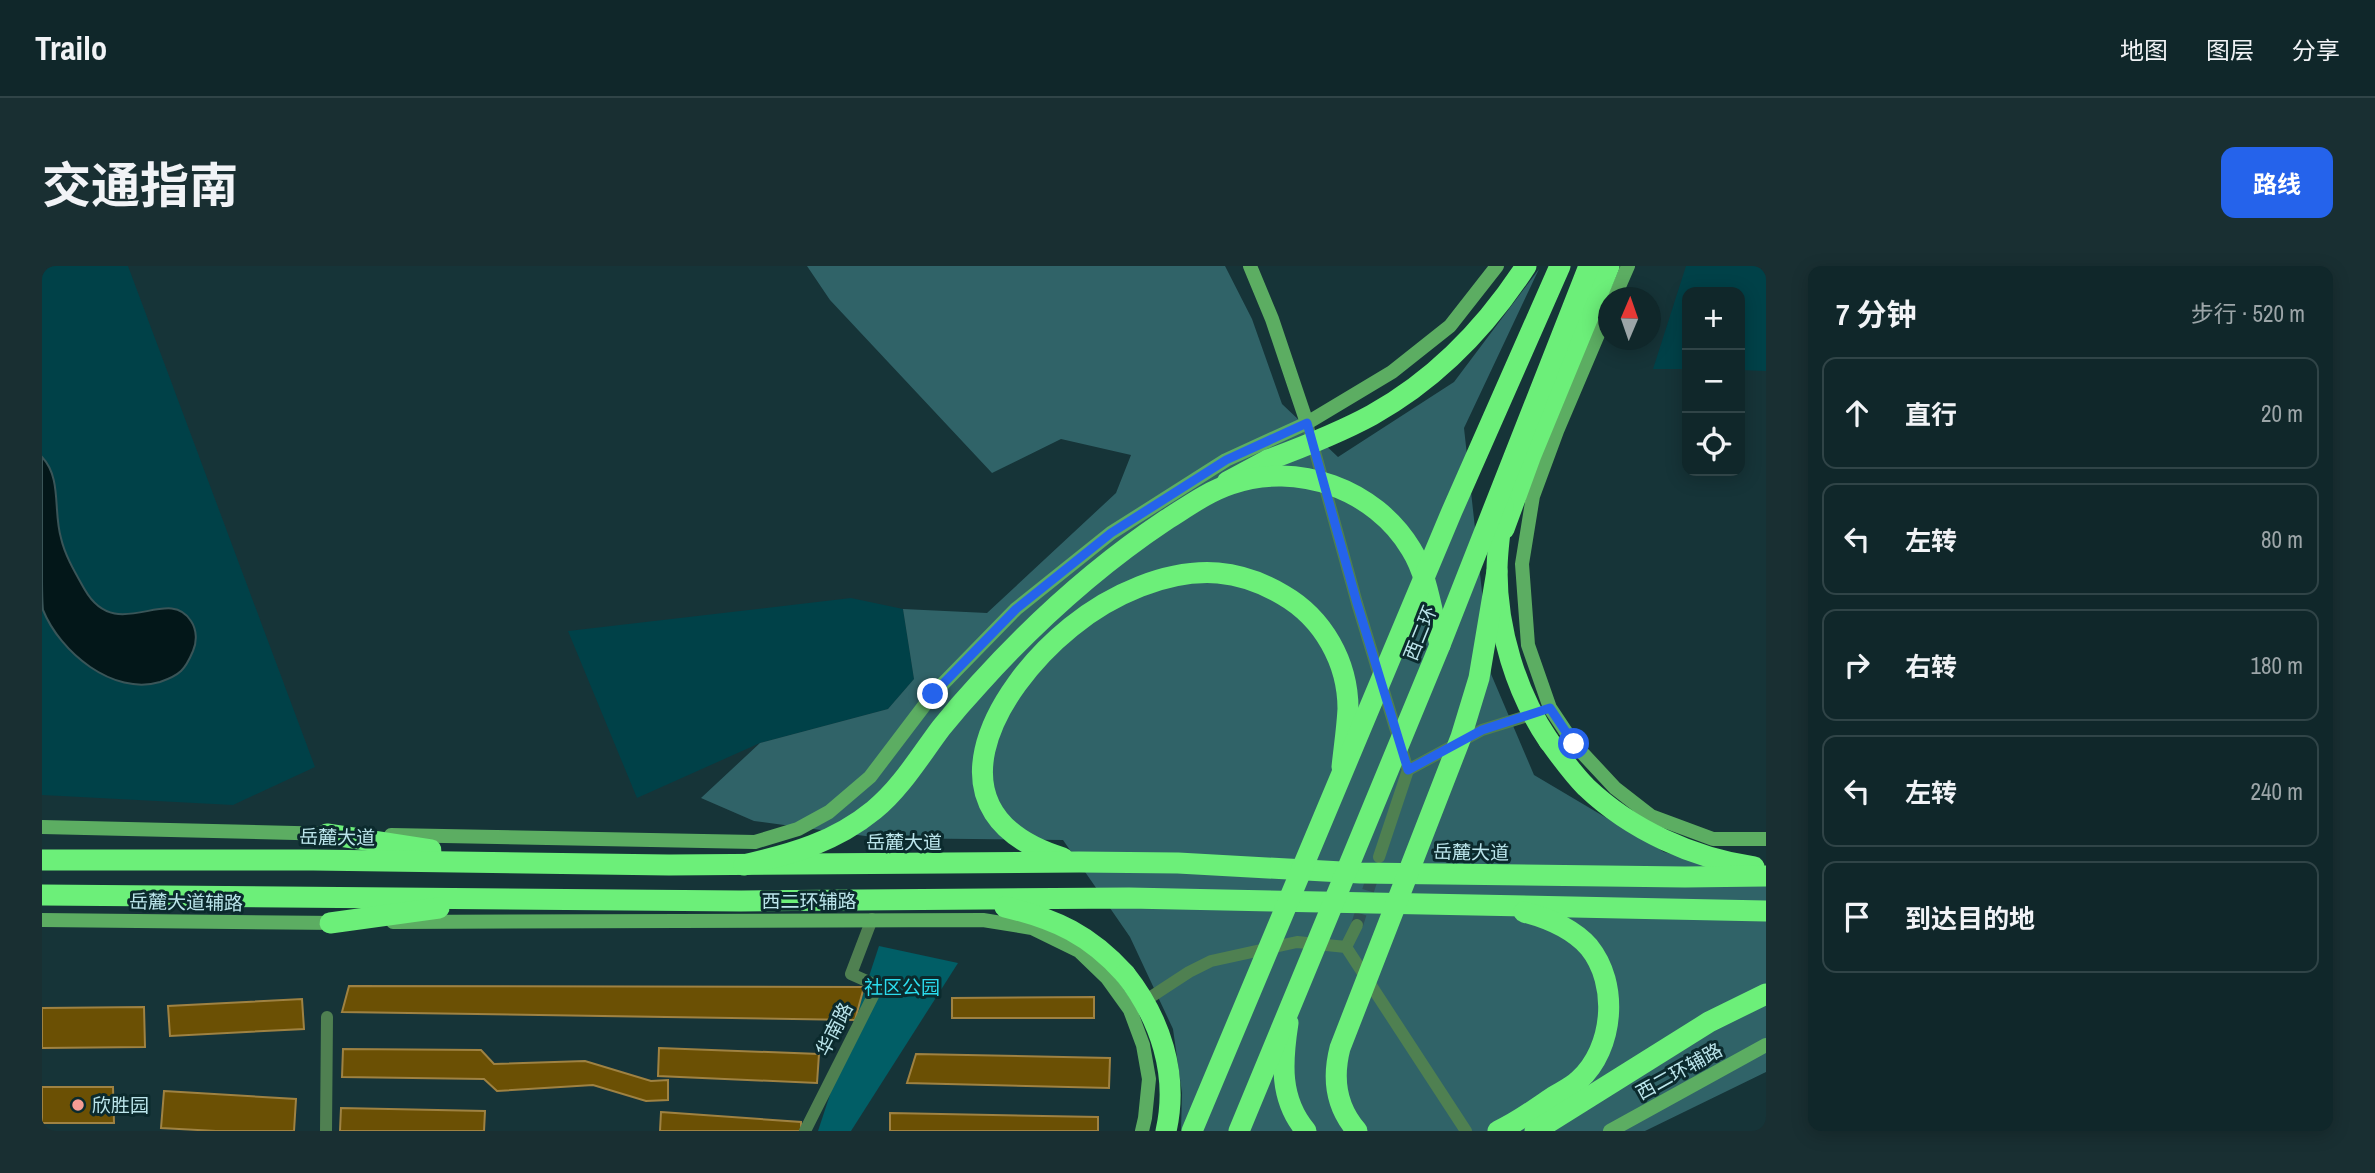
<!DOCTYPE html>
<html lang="zh">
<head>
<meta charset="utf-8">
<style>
  body { margin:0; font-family:"Archivo Narrow","Noto Sans SC",sans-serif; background:#192f32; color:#f1f3f6 }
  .controls { position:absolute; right:21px; top:21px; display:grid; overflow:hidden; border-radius:14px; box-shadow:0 4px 18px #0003 }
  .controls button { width:63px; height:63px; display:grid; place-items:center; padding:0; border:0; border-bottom:2px solid #304447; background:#10272a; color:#f1f3f6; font:35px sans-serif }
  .compass { position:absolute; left:1556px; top:21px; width:63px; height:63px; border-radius:50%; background:#10272a; box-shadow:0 4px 18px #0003; rotate:2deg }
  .stop { position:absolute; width:21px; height:21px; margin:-16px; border:5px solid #2563eb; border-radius:50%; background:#fff }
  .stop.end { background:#2563eb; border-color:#fff; box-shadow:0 2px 7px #0008 }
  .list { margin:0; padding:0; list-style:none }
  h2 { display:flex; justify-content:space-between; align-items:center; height:91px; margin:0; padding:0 28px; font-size:30px }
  h2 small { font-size:23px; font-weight:400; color:#9ca5a8 }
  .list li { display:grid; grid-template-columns:46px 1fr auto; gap:21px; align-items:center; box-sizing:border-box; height:112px; margin:0 14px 14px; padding:0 14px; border:2px solid #304447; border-radius:14px }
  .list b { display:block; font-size:26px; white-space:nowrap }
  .list em { font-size:23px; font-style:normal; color:#9ca5a8 }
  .icon { flex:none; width:38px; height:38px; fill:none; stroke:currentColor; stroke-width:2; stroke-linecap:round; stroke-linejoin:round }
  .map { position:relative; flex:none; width:1724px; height:865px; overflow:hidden; border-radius:14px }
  header { display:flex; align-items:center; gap:42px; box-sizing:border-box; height:98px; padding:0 35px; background:#10272a; border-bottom:2px solid #304447 }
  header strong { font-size:33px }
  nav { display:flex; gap:38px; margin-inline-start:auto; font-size:24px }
  .intro { display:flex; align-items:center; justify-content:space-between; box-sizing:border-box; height:168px; padding:0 42px }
  h1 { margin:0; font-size:49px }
  .button { padding:18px 32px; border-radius:14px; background:#2563eb; color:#fff; font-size:24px; font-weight:700 }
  main { display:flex; gap:42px; padding:0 42px }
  aside { flex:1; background:#10272a; border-radius:14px; box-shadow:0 4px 18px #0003 }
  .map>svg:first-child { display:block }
  .built { fill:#004148 }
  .green { fill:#015e66 }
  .forest { fill:#306368 }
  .water { fill:#031719; stroke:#3a5558; stroke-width:2 }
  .building { fill:#6b5004; stroke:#9f8242; stroke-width:2 }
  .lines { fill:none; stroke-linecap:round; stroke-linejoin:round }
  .street-tunnel { stroke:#2f4f53; stroke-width:12; stroke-dasharray:12 6; stroke-linecap:butt }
  .street { stroke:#4f8051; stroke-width:12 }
  .secondary { stroke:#5cad62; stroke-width:14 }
  .highway { stroke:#6cef79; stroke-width:21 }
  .highway-bridge { stroke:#6cef79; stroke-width:21 }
  .route { stroke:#2563eb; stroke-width:9 }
  .poi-dot { fill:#f59c94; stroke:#0b2a2d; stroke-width:2.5 }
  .labels { text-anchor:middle; stroke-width:6; stroke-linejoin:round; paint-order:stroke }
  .street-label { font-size:19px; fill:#bbe5eb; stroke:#0b2a2d }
  .park-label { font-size:19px; fill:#2bdced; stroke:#0b2a2d }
  .poi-label { font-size:19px; fill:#bbe5eb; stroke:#0b2a2d; text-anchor:start }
</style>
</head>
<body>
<header>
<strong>Trailo</strong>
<nav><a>地图</a><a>图层</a><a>分享</a></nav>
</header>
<div class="intro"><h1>交通指南</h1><a class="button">路线</a></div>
<main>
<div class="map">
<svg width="1724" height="865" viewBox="0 0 1724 865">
  <rect width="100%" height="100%" fill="#163438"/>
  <g class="built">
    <polygon points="0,0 86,0 273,501 191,539 0,529"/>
    <polygon points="1644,0 1724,0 1724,105 1698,104 1698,26 1645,26 1645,103 1611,103"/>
    <polygon points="809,332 861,343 872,413 846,443 718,477 595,532 526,365"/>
  </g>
  <polygon class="green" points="837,680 916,697 809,865 776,865"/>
  <polygon class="forest" points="765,0 1183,0 1210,53 1240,138 1296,191 1412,116 1497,3 1422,162 1449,408 1492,509 1622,586 1724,614 1724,806 1603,865 1139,865 1140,827 1131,763 1088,671 1021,574 838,572 712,555 659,532 718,477 846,443 872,413 861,343 945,347 1074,227 1089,189 1019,173 950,207 788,34"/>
  <path class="water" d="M 0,191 C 20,212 11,245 19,272 C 23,290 34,308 43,324 C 75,379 126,318 149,355 C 155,364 155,376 151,385 C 143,404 138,409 118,416 C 71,430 18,386 1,344 C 0,335 0,318 0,308 C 0,269 0,230 0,191 Z"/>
  <g class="building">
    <polygon points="307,720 822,721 813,754 300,746"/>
    <polygon points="1052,731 1052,752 910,752 910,732"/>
    <polygon points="260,733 262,763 128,770 126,740"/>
    <polygon points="102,741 103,781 0,782 0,742"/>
    <polygon points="617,782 777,788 775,817 616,810"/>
    <polygon points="301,783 439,784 452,798 543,795 609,815 626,814 626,834 604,835 551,819 455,825 442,813 300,811"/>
    <polygon points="874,788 1068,792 1067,822 865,817"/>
    <polygon points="0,821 71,821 72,857 0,857"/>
    <polygon points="122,825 254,833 252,865 174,865 119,862"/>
    <polygon points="299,842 443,845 442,865 298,865"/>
    <polygon points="619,846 759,856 759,865 618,865"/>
    <polygon points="848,847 1056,851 1056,865 848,865"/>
  </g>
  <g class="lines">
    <polyline class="street-tunnel" points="1315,659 1333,603"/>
    <g class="street">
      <polyline points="1265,157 1315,337 1366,504 1337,591"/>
      <polyline points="1366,504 1440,464 1495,447"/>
      <polyline points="1304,681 1315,659"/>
      <polyline points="1098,738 1147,706 1169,695 1255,676 1304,681 1424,865"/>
      <polyline points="284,865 285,751"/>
      <polyline points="763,865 836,720 809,708 830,653"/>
    </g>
    <g class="secondary">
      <polyline points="1208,0 1230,53 1265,157"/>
      <polyline points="1572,32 1586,0"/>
      <polyline points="1566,45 1515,165 1491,230 1480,298 1486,379 1508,442 1532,478 1573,522 1609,550 1671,573 1724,573"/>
      <polyline points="0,561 293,568"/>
      <polyline points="349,569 713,576 756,563 787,546 828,511 891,428 974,343 1069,267 1184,194 1265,157 1350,106 1408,60 1455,0"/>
      <polyline points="0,654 296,657"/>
      <polyline points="351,656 941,654 990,662 1037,685 1065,712 1088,744 1101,779 1107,813 1103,852 1100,865"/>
      <polyline points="1568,865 1724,779"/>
    </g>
    <g class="highway">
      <polyline points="1185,216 1226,194"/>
      <polyline points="1462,263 1489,189 1567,0"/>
      <path d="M 1507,475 C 1519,491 1530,507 1544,521 C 1589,564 1651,592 1712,601"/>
      <polyline points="285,568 389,584"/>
      <path d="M 1021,592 C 881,549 950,425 1029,361 C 1068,329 1125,303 1176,307 C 1199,309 1221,317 1241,329 C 1281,352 1306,396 1306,443 C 1305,462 1302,482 1300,501"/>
      <polyline points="0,594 271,594 627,599 1037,596 1136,597 1318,607 1643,611 1724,610"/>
      <polyline points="0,629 699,635 1087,632 1724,645"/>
      <path d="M 963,641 C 1014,653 1048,669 1083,708"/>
      <polyline points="288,657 397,642"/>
      <path d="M 1246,757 C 1240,796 1237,833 1264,865"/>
      <path d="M 1456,865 C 1476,856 1493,843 1511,831 C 1519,826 1530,821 1537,814 C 1572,782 1577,718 1547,681 C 1531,663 1505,652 1482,646"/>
      <polyline points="1493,865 1667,756 1724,728"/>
    </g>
    <g class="highway-bridge">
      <path d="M 1226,194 C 1261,181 1297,167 1330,149 C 1393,114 1445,60 1484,0"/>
      <path d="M 1461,239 C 1459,261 1455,283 1455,305 C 1455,363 1474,427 1507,475"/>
      <path d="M 702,599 C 750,588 793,576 832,544 C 859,522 878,490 899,462 C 911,447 924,432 937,418 C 993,356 1055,300 1124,254 C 1145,241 1165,226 1189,218 C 1255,195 1333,223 1369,283 C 1386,310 1390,348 1398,379"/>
      <path d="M 1083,708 C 1118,752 1137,808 1124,865"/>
      <polyline points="1150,865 1410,245 1518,0"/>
      <polyline points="1197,865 1398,379 1547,0"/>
      <path d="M 1315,865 C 1294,841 1290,813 1298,782 L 1419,471 L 1437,412 L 1455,305"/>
    </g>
  </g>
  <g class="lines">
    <polyline class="route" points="891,428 974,343 1069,267 1184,194 1265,157 1315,337 1366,504 1440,464 1508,442 1532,478"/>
  </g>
  <circle class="poi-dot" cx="36" cy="839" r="7"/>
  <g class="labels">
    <g class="street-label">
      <text transform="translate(1378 367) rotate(-68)" y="7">西二环</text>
      <text transform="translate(295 571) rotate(1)" y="7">岳麓大道</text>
      <text x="862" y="583">岳麓大道</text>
      <text transform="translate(1429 586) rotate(1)" y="7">岳麓大道</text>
      <text x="767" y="642">西二环辅路</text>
      <text transform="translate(144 636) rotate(1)" y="7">岳麓大道辅路</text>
      <text transform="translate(792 763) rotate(-63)" y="7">华南路</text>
      <text transform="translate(1637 805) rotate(-29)" y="7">西二环辅路</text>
    </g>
    <g class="park-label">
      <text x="860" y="728">社区公园</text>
    </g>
    <g class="poi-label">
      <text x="50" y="846">欣胜园</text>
    </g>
  </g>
</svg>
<div class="controls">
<button>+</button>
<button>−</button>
<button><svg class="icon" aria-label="locate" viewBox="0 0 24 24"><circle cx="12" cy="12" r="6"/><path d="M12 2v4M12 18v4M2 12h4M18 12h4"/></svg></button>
</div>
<svg class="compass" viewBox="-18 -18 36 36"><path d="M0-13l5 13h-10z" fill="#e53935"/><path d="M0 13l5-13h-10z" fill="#9ca5a8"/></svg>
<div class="stop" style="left:1532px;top:478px"></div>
<div class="stop end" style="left:891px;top:428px"></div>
</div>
<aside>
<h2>7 分钟<small>步行 · 520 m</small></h2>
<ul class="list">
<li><svg class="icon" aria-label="ahead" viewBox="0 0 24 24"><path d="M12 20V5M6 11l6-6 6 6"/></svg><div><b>直行</b></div><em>20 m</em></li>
<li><svg class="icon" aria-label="left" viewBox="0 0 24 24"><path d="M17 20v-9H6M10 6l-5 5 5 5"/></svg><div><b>左转</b></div><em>80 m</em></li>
<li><svg class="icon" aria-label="right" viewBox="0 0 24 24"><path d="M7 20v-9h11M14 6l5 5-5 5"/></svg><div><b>右转</b></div><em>180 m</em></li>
<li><svg class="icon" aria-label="left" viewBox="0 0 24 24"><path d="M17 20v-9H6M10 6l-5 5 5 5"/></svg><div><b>左转</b></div><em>240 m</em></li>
<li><svg class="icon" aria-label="arrive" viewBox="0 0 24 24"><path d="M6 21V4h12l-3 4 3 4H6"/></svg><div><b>到达目的地</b></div></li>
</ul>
</aside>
</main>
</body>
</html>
